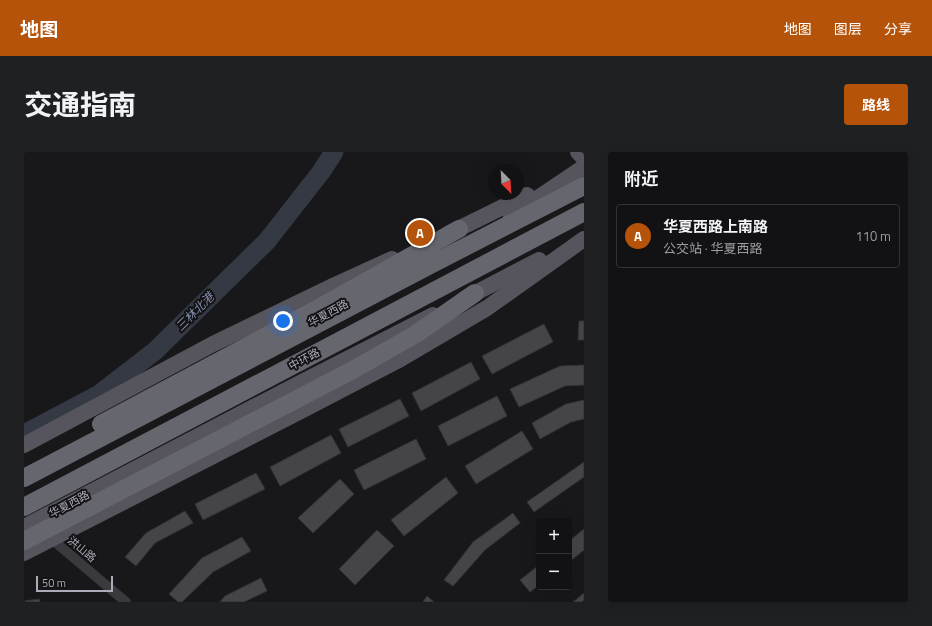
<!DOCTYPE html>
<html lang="zh">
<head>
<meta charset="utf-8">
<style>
  body { margin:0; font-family:"Titillium Web","Noto Sans SC",sans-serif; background:#1f2022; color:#f1f3f6 }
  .controls { position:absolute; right:12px; bottom:12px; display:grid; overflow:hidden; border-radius:4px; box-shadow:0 4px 16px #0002 }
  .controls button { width:36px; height:36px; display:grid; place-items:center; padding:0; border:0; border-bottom:1px solid #313234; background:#121214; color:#f1f3f6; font:20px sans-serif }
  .compass { position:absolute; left:464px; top:12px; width:36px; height:36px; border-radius:50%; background:#121214; box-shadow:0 4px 16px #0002; rotate:156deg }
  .scale { position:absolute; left:12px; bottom:10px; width:77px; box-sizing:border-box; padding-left:4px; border:2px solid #abacb8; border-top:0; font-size:11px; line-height:14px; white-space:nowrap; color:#abacb8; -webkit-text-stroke:3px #131315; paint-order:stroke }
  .you { position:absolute; left:259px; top:169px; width:14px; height:14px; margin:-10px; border:3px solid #fff; border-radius:50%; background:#1a73e8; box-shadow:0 0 0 6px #1a73e833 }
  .badge { display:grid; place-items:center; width:26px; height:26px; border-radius:50%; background:#b45309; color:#fff; font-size:13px; font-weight:700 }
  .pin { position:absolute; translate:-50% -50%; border:2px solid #fff; box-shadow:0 1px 4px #0006 }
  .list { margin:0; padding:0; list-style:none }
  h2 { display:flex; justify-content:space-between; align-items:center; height:52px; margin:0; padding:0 16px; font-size:17px }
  h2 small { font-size:13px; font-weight:400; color:#9c9ea0 }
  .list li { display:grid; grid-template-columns:26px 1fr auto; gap:12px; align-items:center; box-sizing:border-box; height:64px; margin:0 8px 8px; padding:0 8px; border:1px solid #313234; border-radius:4px }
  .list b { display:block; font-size:15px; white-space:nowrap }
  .list p { margin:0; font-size:13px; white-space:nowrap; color:#9c9ea0 }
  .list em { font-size:13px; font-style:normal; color:#9c9ea0 }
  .map { position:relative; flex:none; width:560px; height:450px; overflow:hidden; border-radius:4px }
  header { display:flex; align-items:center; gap:24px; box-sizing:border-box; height:56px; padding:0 20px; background:#b45309; color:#fff }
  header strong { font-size:19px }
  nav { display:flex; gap:22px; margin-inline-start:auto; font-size:14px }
  .intro { display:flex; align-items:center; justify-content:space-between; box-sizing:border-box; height:96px; padding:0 24px }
  h1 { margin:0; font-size:28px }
  .button { padding:10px 18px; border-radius:4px; background:#b45309; color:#fff; font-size:14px; font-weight:700 }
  main { display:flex; gap:24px; padding:0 24px }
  aside { flex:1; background:#121214; border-radius:4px; box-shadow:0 4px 16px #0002 }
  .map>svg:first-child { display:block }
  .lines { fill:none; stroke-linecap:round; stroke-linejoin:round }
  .river { stroke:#343943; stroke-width:19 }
  .building { fill:#454549; stroke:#333235 }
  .street { stroke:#3a393e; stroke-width:10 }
  .primary { stroke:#56555d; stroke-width:16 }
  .highway { stroke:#66666f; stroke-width:18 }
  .highway-bridge { stroke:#66666f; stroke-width:18 }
  .labels { text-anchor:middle; stroke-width:4; stroke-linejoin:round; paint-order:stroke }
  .street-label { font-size:11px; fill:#abacb8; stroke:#131315 }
  .water-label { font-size:12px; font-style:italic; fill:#8690af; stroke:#131315 }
</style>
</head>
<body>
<header>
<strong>地图</strong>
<nav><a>地图</a><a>图层</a><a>分享</a></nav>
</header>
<div class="intro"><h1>交通指南</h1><a class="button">路线</a></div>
<main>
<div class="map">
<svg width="560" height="450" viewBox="0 0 560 450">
  <rect width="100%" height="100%" fill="#18181a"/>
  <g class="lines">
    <polyline class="river" points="0,282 74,243 131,199 243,89 297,20 310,0"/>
  </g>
  <g class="building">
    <polygon points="555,169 560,169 560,188 554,188"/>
    <polygon points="520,172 529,190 468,222 458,204"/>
    <polygon points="447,210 456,227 397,259 388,241"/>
    <polygon points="560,213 560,233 541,234 495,255 486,237 536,214"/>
    <polygon points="473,244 483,264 424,294 414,274"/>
    <polygon points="376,247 385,264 324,295 315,277"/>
    <polygon points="560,248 560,267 547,270 516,287 508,271 542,252"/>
    <polygon points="498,279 509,297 452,332 441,314"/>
    <polygon points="307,283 317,301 256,334 246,315"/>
    <polygon points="392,287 402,307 340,338 330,318"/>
    <polygon points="560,310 560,325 510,360 503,350"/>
    <polygon points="232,321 241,337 179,368 171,352"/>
    <polygon points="422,325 434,341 380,384 367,368"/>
    <polygon points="316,327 330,342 289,381 274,366"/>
    <polygon points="161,359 169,371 131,391 112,414 101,405 122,381"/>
    <polygon points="489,361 496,371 461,398 429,434 420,428 449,390"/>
    <polygon points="560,377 560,398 545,410 545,389"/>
    <polygon points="353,378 370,394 331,433 315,417"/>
    <polygon points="218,385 227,399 189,420 158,450 154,450 145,442 178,406"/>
    <polygon points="515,413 515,433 506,440 496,428"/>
    <polygon points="237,426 243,439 220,450 196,450 201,444"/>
    <polygon points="560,441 560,450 549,450"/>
    <polygon points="403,444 410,450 399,450"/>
    <polygon points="15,447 16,450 0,450 0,449"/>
  </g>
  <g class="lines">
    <polyline class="street" points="24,384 102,450"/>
    <g class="primary">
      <polyline points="554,0 560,6"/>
      <polyline points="487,64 560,15"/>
      <polyline points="424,82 503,43"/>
      <polyline points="440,147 515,108"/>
      <polyline points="0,293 189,192 311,133 368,107"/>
      <polyline points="0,375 272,233 409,163"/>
      <polyline points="0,401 281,257 373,209 463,156 560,87"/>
    </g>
    <g class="highway">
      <polyline points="327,219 392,182 451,141"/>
      <polyline points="77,272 291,158 435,77"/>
      <polyline points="0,326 408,112 560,34"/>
      <polyline points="0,355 560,60"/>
    </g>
    <polyline class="highway-bridge" points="0,389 327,219"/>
  </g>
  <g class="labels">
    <g class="street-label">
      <text transform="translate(304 161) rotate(-28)" y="4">华夏西路</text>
      <text transform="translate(280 207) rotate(-28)" y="4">中环路</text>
      <text transform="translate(45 352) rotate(-28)" y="4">华夏西路</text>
      <text transform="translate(58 397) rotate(40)" y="4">洪山路</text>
    </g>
    <g class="water-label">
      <text transform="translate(171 160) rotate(-45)" y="4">三林北港</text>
    </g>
  </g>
</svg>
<div class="controls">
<button>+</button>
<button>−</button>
</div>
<svg class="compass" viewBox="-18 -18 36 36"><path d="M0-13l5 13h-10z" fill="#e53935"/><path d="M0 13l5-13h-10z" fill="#9c9ea0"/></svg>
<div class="scale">50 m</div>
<div class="you"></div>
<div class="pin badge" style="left:396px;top:81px">A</div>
</div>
<aside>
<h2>附近<small></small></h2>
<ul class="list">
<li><span class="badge">A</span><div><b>华夏西路上南路</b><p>公交站 · 华夏西路</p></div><em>110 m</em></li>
</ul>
</aside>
</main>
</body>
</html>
